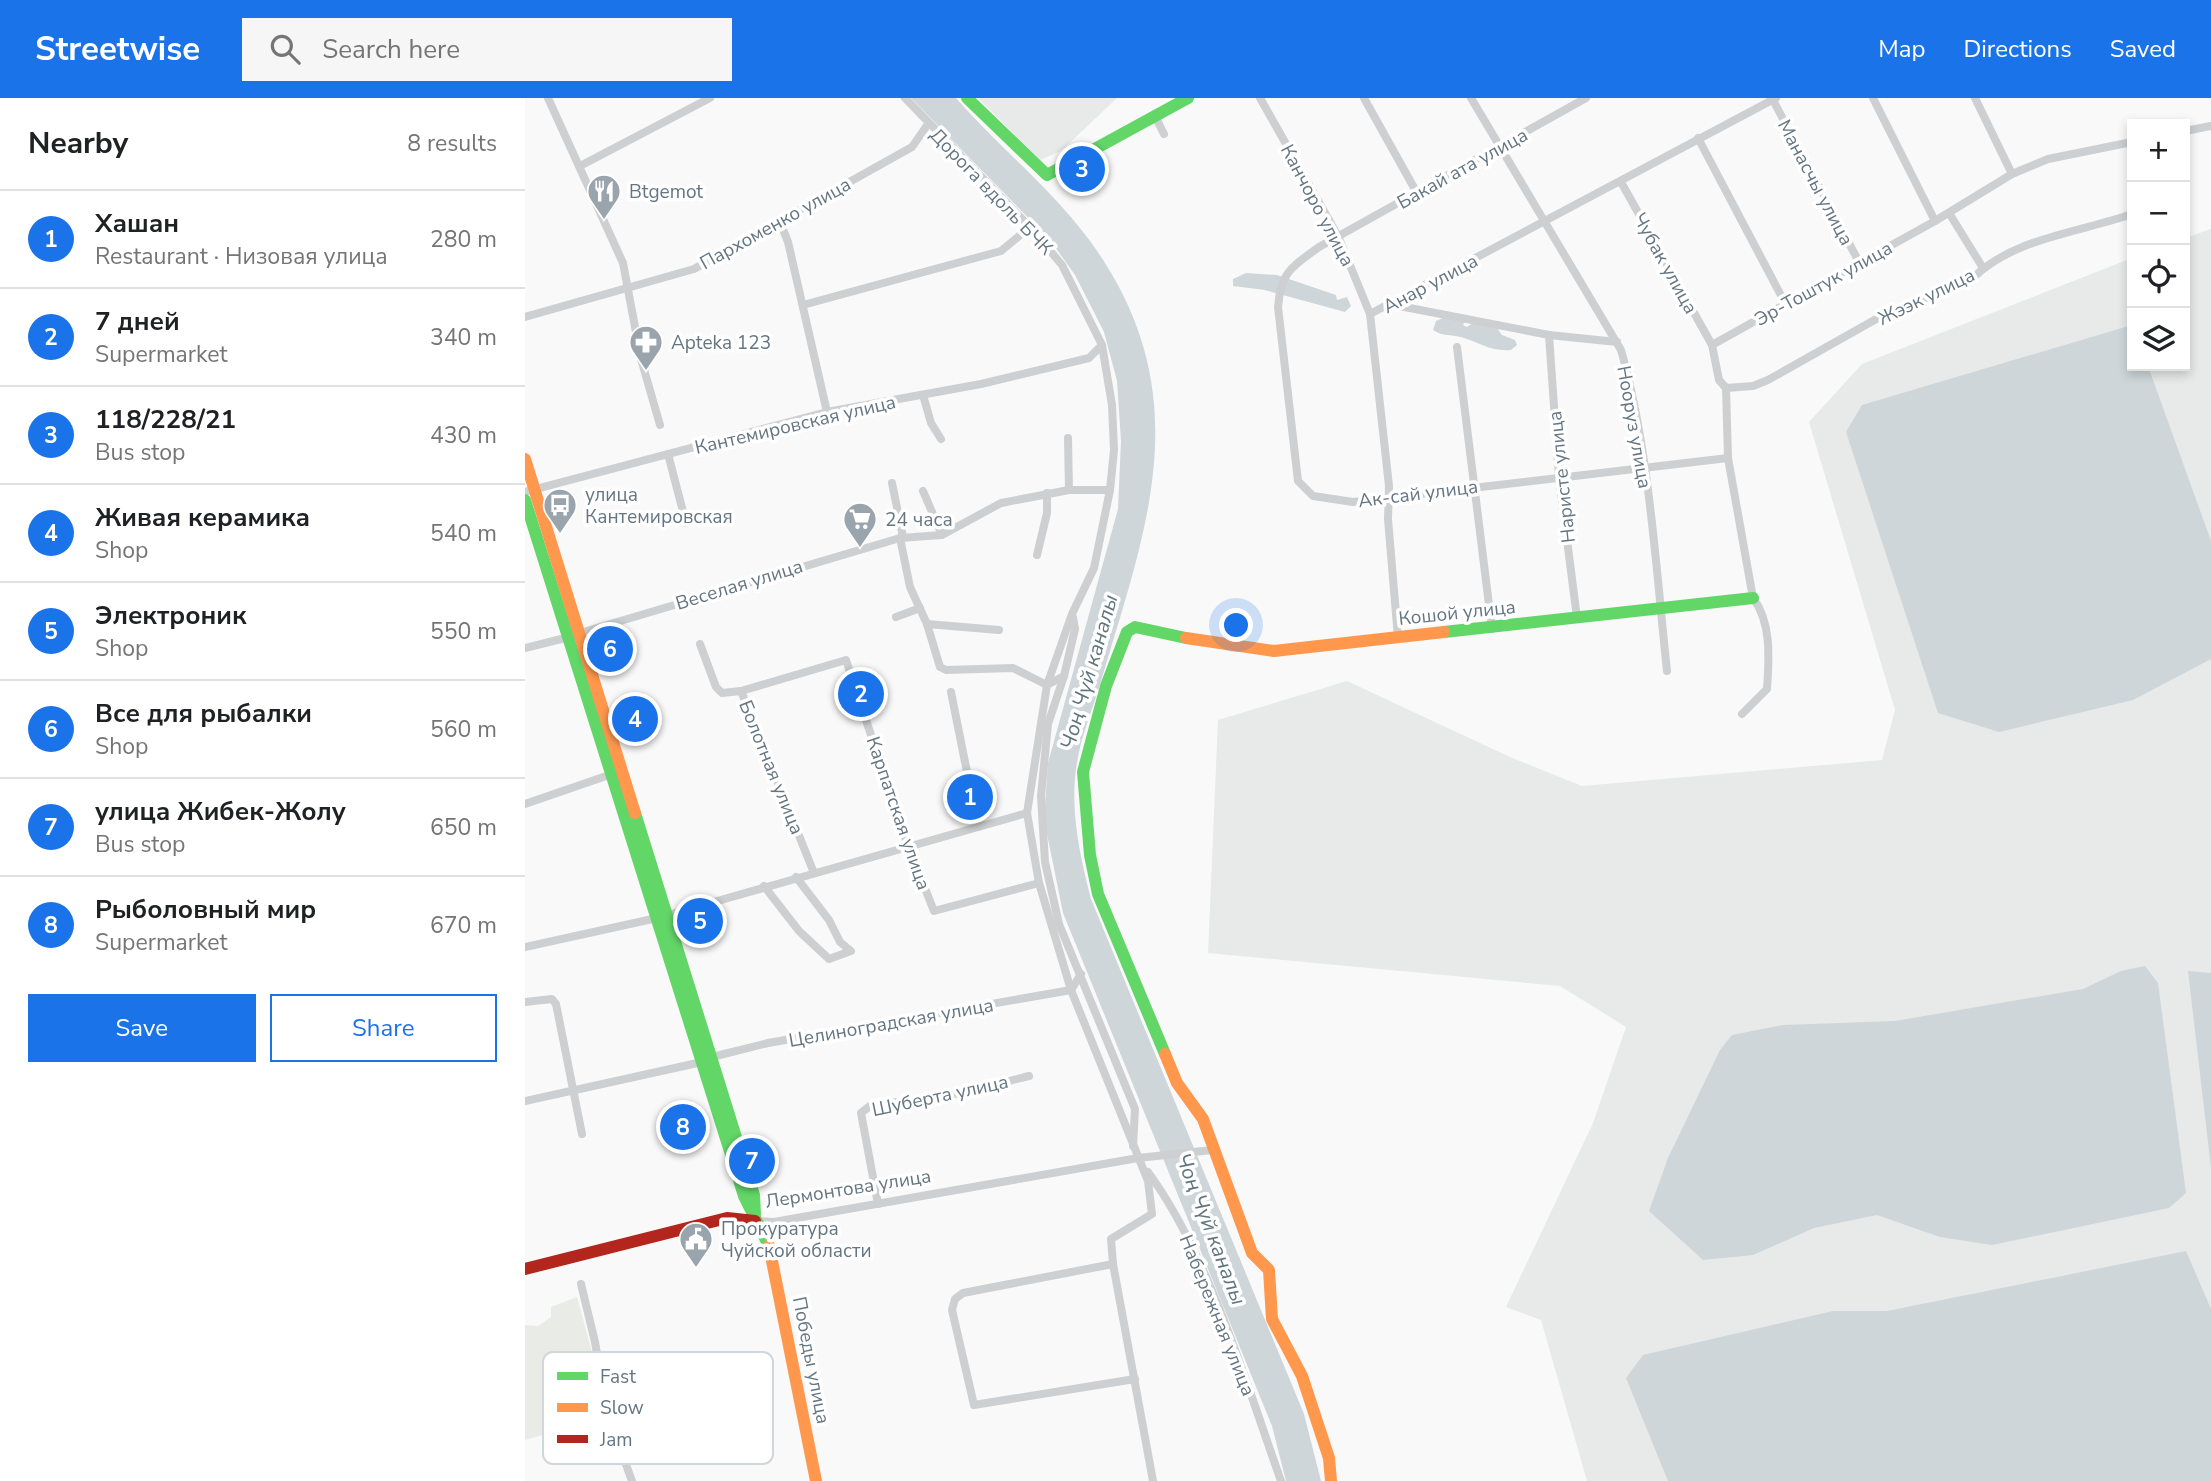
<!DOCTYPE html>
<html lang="en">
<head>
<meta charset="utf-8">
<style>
  body { margin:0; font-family:"Nunito Sans",sans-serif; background:#f6f6f6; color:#202124 }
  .controls { position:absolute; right:21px; top:21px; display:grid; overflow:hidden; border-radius:0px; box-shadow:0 4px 10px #0003 }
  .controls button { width:63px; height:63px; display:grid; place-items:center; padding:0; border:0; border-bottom:2px solid #e0e0e0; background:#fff; color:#202124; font:35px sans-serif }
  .you { position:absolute; left:712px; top:528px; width:24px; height:24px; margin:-18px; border:5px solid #fff; border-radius:50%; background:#1a73e8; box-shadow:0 0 0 10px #1a73e833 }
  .badge { display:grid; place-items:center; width:46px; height:46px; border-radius:50%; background:#1a73e8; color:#fff; font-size:23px; font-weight:700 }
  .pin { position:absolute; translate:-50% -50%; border:4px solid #fff; box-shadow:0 2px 7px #0006 }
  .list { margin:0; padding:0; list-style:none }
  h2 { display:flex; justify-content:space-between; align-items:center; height:91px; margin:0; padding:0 28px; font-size:30px }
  h2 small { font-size:23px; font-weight:400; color:#757577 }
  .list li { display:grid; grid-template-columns:46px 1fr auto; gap:21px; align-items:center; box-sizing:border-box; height:98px; padding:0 28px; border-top:2px solid #e0e0e0 }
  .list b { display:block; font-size:26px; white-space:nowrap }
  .list p { margin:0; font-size:23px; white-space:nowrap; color:#757577 }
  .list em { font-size:23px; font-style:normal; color:#757577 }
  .actions { display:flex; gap:14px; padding:21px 28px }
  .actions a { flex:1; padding:16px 0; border:2px solid #1a73e8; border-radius:0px; text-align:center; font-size:24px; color:#1a73e8 }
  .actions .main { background:#1a73e8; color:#fff }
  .icon { flex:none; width:38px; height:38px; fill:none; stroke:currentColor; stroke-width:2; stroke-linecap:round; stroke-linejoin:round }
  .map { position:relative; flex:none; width:1686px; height:1383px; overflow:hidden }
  header { display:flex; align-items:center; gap:42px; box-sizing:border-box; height:98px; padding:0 35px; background:#1a73e8; color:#fff }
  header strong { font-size:33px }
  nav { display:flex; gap:38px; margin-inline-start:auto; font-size:24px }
  .search { width:490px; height:63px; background:#f6f6f6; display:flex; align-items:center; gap:18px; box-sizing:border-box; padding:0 24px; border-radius:0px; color:#757577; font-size:26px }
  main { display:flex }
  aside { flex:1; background:#fff }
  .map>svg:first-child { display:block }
  .built { fill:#e8e9e9 }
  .green { fill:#e8ebe6 }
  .water { fill:#ced6d9 }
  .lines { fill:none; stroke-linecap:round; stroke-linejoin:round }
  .street { stroke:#cecfd0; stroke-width:8 }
  .fast { stroke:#63d668; stroke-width:12 }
  .slow { stroke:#ff974d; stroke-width:12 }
  .jam { stroke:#b3261e; stroke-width:12 }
  .labels { text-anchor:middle; stroke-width:7; stroke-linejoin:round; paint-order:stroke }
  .street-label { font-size:19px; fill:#657683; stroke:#fff }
  .poi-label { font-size:19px; fill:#657683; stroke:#fff; text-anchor:start }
  .water-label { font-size:21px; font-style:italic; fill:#60757c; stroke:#fff }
  .key { fill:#fff; stroke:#d1d6da; stroke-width:2 }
  .key-label { font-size:19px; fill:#657683 }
</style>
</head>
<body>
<header>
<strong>Streetwise</strong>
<div class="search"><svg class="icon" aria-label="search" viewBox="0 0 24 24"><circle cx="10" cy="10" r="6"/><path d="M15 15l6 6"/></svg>Search here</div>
<nav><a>Map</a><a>Directions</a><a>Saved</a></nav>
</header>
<main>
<aside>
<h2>Nearby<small>8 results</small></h2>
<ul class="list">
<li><span class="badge">1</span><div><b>Хашан</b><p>Restaurant · Низовая улица</p></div><em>280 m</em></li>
<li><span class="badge">2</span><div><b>7 дней</b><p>Supermarket</p></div><em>340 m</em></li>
<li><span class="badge">3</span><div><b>118/228/21</b><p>Bus stop</p></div><em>430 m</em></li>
<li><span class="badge">4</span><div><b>Живая керамика</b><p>Shop</p></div><em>540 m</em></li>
<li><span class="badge">5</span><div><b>Электроник</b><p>Shop</p></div><em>550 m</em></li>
<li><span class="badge">6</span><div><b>Все для рыбалки</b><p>Shop</p></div><em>560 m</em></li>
<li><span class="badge">7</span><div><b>улица Жибек-Жолу</b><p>Bus stop</p></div><em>650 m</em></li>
<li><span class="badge">8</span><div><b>Рыболовный мир</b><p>Supermarket</p></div><em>670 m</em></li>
</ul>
<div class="actions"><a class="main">Save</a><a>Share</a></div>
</aside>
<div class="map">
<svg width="1686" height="1383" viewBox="0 0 1686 1383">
  <rect width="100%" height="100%" fill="#f9f9f9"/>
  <g class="built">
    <polygon points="453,0 592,0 536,53 515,62"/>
    <polygon points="1686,131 1686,1383 1062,1383 1016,1222 981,1209 1068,1025 1101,929 1035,888 683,855 693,622 822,583 985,659 1057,688 1357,662 1370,612 1284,324 1337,266 1607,160 1607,268 1660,268 1660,140"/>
  </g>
  <polygon class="green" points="52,1199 70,1265 74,1312 37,1331 0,1342 0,1227 13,1228 26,1219 26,1209"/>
  <g class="water">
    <path d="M 386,0 L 431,0 C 480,56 541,102 580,165 C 671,309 619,437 576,583 C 568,610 556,638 552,665 C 544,710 555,758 566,801 L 779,1316 L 796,1383 L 761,1383 L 747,1328 L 538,815 L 519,721 L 523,665 L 593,411 L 596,343 L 592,283 L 579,234 L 550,177 L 525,142 Z"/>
    <polygon points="721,175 752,177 811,197 812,202 822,199 826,208 820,214 740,192 708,188 708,181"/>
    <path d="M 920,219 L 940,223 L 938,227 L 942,229 L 948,225 L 972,230 L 977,237 L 990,242 L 992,247 L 986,252 C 965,254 954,244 936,239 C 925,236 919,239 908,232 L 911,223 Z"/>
    <polygon points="1607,227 1607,268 1623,268 1686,443 1686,561 1608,602 1474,634 1413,615 1321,334 1337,307"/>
    <polygon points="1620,868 1633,885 1661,1095 1644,1110 1467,1147 1415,1139 1352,1117 1289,1130 1228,1157 1178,1162 1124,1113 1143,1060 1195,952 1207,937 1258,927 1370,923 1558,891 1596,873"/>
    <polygon points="1663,873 1686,875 1686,1070"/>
    <polygon points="1661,1153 1686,1211 1686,1383 1143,1383 1101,1280 1118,1257 1308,1213 1362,1213"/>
  </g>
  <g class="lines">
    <g class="street">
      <polyline points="23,0 98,165 116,261 135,327"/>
      <polyline points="380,0 505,129 537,167 577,247 587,307 589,352 585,392 569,470 547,516 522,587 502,715 514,785 546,892 623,1083 627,1116 586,1141 588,1166 628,1383"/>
      <polyline points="735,0 813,138 845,216 864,388 863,421 873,540"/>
      <polyline points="839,0 892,95"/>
      <path d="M 946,0 L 1096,252 C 1124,349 1131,471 1142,573"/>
      <path d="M 1061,0 L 794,149 C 767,169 756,173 753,209 L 773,383 L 788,398 L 828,404 L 1203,360"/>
      <polyline points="1348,0 1410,123"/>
      <polyline points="1450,0 1487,76"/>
      <polyline points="1248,2 1335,166"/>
      <polyline points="630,18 639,36"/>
      <polyline points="1660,33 1686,28"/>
      <polyline points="1173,40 1260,205"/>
      <polyline points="55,68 185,0"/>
      <path d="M 1096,84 L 1187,247 L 1194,282 L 1201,290 L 1203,360 L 1228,500 C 1247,525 1244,561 1242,591 L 1217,616"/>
      <polyline points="1424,115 1458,170"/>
      <polyline points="254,121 263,144 302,314"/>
      <polyline points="864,206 1024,237 1092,244"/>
      <polyline points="278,207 476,153 505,129"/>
      <polyline points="845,216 1251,0"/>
      <polyline points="0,219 169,171 387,49 403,26"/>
      <polyline points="1024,237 1034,379 1052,520"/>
      <polyline points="1187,247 1410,123 1487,76 1523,61 1607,44"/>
      <polyline points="932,249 967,531"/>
      <path d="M 1201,290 L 1228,288 L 1243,282 L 1353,220 L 1448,180 C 1488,140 1556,134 1607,116"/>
      <polyline points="398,297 406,325 416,341"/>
      <polyline points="543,340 544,392"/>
      <polyline points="143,356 161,425"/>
      <polyline points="367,385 378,439"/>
      <polyline points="398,393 417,437"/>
      <polyline points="0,394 302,314 456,286 564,260 577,247"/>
      <polyline points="375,440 385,489 402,526 415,569 421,572 488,570 522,587 539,578"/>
      <polyline points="512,457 522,415 522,395"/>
      <polyline points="371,519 395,510"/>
      <polyline points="548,519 550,531 539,578 523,626 516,698 520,764 534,826 610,1011 608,1048"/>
      <polyline points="402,526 474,532"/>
      <polyline points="55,535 375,440 417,437 476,405 544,392 585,392"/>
      <polyline points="175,546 191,589 197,595 216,593 289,775"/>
      <polyline points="0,550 44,539"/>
      <polyline points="216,593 321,562 383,748 409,813 514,785"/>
      <polyline points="426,594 453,729"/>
      <polyline points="0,706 90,675"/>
      <polyline points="239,788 274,833 304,861 326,853 315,844 304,822 271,779"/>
      <polyline points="143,817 502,715"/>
      <polyline points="0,849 132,820"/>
      <polyline points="0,904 27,901 31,906 57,1036"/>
      <polyline points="187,959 243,945 546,892 556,876"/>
      <polyline points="0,1003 177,964"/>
      <path d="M 623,1074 C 684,1157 721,1285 756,1383"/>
      <polyline points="353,1106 336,1015 345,1008 436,995 504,978"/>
      <polyline points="230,1123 249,1124 613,1060 687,1052"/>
      <polyline points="588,1166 438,1195 430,1201 427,1212 449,1307 610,1281"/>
      <polyline points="56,1186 70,1244 82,1314 107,1383"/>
    </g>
    <g class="fast">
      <polyline points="442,0 522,77 663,0"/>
      <polyline points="0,402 219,1098 244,1148"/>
      <polyline points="919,534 1228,500"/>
      <polyline points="110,715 229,1097 230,1116"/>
      <polyline points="640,956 573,796 565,757 558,674 581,588 602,534 610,529 661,540"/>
    </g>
    <g class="slow">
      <polyline points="0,361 110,715"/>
      <polyline points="661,540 749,553 919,534"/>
      <polyline points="640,956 652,985 678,1021 727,1155 744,1172 747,1221 777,1278 804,1360 806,1383"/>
      <polyline points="244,1148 291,1383"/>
    </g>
    <polyline class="jam" points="0,1171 202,1120 230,1123"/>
  </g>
  <defs>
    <symbol id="restaurant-pin" viewBox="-11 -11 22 30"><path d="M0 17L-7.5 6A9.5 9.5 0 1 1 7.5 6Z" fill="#99a4ac" stroke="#fff"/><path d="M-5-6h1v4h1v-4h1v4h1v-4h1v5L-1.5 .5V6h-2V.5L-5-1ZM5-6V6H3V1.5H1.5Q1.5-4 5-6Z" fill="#fff"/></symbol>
    <symbol id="pharmacy-pin" viewBox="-11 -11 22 30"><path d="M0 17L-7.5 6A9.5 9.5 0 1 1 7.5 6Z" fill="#99a4ac" stroke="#fff"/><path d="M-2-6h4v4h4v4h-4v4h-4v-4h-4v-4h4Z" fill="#fff"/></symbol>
    <symbol id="bus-pin" viewBox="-11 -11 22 30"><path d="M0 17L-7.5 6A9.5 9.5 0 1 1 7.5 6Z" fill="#99a4ac" stroke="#fff"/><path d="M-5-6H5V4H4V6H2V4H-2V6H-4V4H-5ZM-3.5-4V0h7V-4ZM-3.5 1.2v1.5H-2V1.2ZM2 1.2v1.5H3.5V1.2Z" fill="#fff"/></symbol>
    <symbol id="supermarket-pin" viewBox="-11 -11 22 30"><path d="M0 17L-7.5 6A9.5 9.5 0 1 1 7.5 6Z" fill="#99a4ac" stroke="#fff"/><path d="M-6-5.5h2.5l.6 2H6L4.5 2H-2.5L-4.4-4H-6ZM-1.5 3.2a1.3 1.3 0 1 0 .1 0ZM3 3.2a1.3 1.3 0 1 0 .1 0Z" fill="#fff"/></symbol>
    <symbol id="civic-pin" viewBox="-11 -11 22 30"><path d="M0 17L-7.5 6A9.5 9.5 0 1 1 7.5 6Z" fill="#99a4ac" stroke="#fff"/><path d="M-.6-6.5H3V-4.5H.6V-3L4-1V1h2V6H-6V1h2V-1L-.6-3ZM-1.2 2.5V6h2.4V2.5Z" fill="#fff"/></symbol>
  </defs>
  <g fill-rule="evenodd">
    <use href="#restaurant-pin" x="60" y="74" width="38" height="52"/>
    <use href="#pharmacy-pin" x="102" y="225" width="38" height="52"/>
    <use href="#bus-pin" x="16" y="388" width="38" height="52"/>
    <use href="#supermarket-pin" x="316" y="402" width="38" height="52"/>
    <use href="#civic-pin" x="152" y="1122" width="38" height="52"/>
  </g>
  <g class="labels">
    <g class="street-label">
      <text transform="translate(937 70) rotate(-29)" y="7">Бакай ата улица</text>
      <text transform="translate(1291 84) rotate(62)" y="7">Манасчы улица</text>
      <text transform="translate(467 93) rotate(46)" y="7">Дорога вдоль БЧК</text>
      <text transform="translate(793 107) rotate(62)" y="7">Канчоро улица</text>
      <text transform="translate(250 125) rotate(-29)" y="7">Пархоменко улица</text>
      <text transform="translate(1141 165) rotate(61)" y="7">Чубак улица</text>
      <text transform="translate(905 185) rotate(-28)" y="7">Анар улица</text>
      <text transform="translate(1298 185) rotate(-29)" y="7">Эр-Тоштук улица</text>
      <text transform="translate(1401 198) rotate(-26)" y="7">Жээк улица</text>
      <text transform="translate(270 326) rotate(-13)" y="7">Кантемировская улица</text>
      <text transform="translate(1110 329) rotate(80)" y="7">Нооруз улица</text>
      <text transform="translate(1036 379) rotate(-96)" y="7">Наристе улица</text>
      <text transform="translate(893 395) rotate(-7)" y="7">Ак-сай улица</text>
      <text transform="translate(214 486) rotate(-17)" y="7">Веселая улица</text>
      <text transform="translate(932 514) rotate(-6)" y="7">Кошой улица</text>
      <text transform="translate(247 669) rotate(68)" y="7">Болотная улица</text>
      <text transform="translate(374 715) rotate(71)" y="7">Карпатская улица</text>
      <text transform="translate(366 924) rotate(-10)" y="7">Целиноградская улица</text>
      <text transform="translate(415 997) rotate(-12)" y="7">Шуберта улица</text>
      <text transform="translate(323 1090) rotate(-9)" y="7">Лермонтова улица</text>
      <text transform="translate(693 1217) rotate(68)" y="7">Набережная улица</text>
      <text transform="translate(287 1262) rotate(79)" y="7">Победы улица</text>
    </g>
    <g class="poi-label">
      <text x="104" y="100">Btgemot</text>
      <text x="146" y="251">Apteka 123</text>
      <text x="60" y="403">улица<tspan x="60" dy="22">Кантемировская</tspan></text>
      <text x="360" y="428">24 часа</text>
      <text x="196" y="1137">Прокуратура<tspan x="196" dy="22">Чуйской области</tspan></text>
    </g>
    <g class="water-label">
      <text transform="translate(564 574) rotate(-74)" y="7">Чоң Чүй каналы</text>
      <text transform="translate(686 1131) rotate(69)" y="7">Чоң Чүй каналы</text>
    </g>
  </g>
  <rect x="18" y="1254" width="230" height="112" rx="10" class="key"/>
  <rect x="32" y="1274" width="31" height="8" fill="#63d668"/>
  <rect x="32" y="1305" width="31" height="9" fill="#ff974d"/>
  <rect x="32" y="1337" width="31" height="8" fill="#b3261e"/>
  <g class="key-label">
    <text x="75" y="1285">Fast</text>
    <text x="75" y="1316">Slow</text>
    <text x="75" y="1348">Jam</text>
  </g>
</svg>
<div class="controls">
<button>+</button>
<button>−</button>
<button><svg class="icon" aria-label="locate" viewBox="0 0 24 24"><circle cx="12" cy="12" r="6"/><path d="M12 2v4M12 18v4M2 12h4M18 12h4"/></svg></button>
<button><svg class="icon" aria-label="layers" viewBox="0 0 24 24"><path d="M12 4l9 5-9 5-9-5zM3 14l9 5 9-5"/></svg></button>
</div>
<div class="you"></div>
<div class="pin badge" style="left:445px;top:699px">1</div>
<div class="pin badge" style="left:336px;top:596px">2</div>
<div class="pin badge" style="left:557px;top:71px">3</div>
<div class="pin badge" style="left:110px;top:621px">4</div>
<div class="pin badge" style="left:175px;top:823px">5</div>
<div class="pin badge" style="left:85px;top:551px">6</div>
<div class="pin badge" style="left:227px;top:1063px">7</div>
<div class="pin badge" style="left:158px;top:1029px">8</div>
</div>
</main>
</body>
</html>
